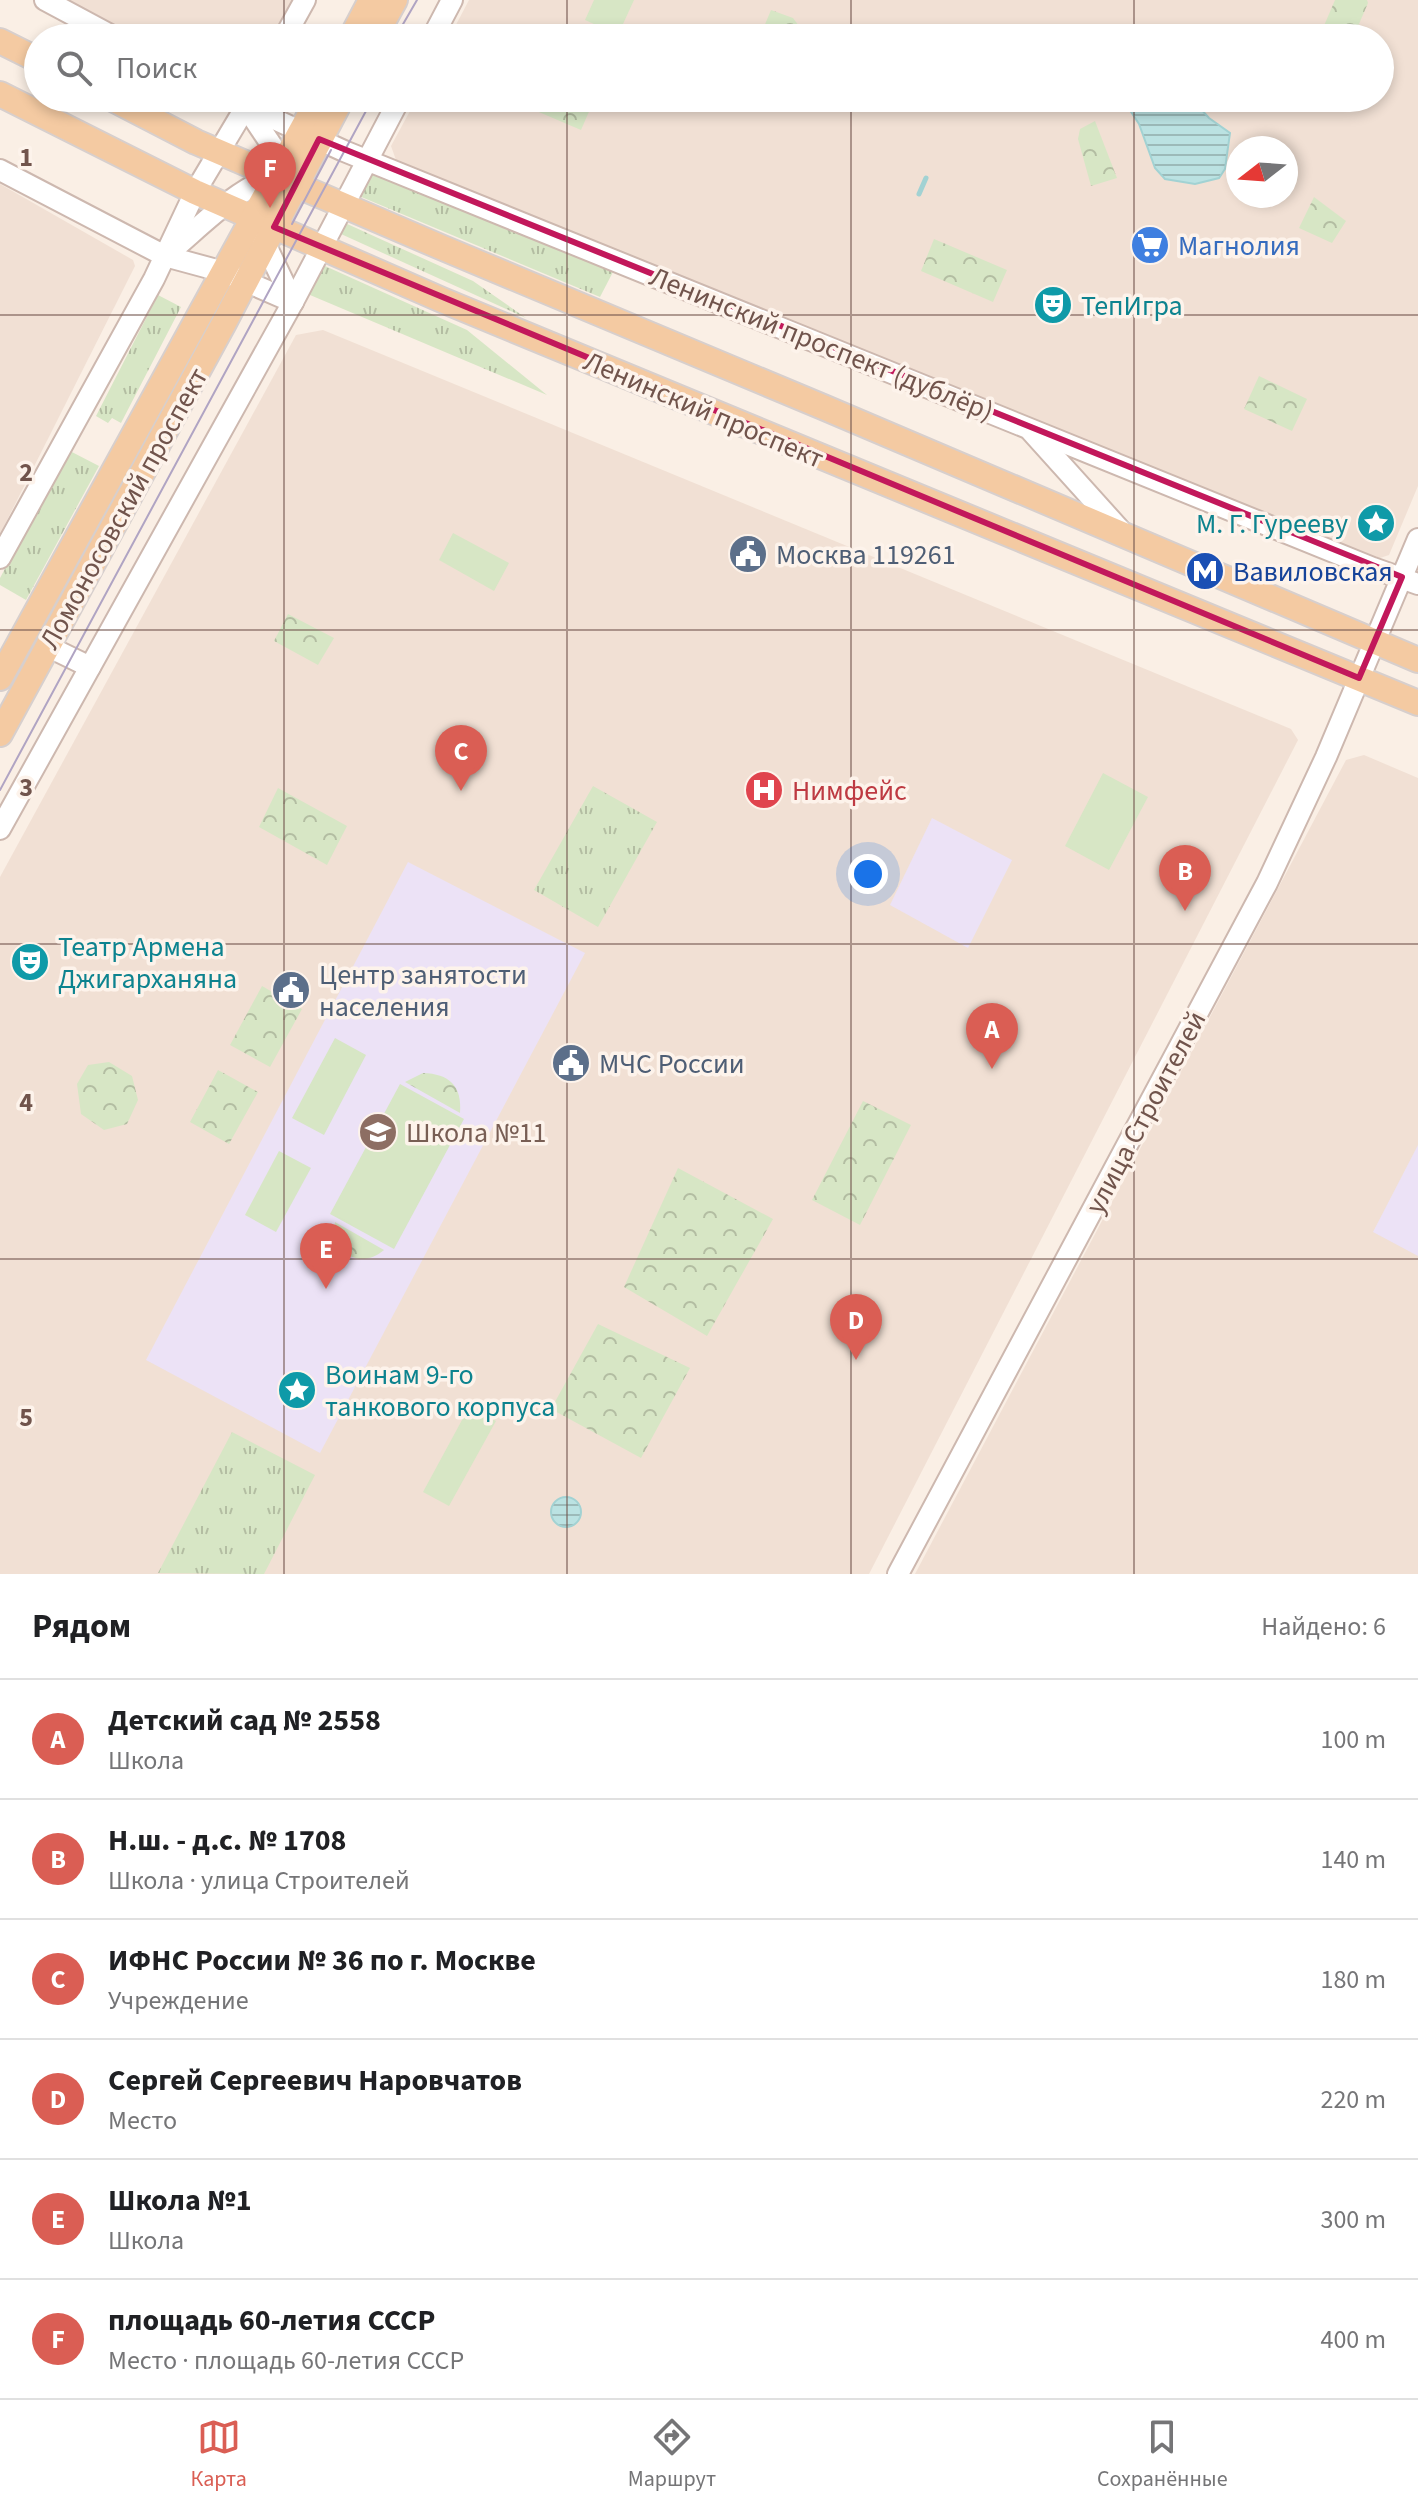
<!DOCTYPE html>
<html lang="ru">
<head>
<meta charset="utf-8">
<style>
  body { margin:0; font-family:"Source Sans 3",sans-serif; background:#f6f6f6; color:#202124 }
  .compass { position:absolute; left:1226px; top:136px; width:72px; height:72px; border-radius:50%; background:#fff; box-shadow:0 4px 12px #0003; rotate:253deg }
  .you { position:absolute; left:868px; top:874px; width:28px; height:28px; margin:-20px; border:6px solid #fff; border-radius:50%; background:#1a73e8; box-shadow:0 0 0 12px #1a73e833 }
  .badge { display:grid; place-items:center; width:52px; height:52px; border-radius:50%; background:#da5e54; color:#fff; font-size:26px; font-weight:700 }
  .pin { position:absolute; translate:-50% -66px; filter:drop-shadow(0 2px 4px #0008) }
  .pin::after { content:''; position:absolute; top:42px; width:28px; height:24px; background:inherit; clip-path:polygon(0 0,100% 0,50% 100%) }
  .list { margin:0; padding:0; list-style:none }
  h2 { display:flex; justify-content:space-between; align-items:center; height:104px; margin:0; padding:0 32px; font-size:34px }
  h2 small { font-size:26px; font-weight:400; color:#757577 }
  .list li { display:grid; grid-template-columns:52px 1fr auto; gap:24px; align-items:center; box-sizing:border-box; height:120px; padding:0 32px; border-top:2px solid #e0e0e0 }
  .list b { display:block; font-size:30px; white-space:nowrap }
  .list p { margin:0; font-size:26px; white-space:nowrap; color:#757577 }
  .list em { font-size:26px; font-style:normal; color:#757577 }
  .icon { flex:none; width:44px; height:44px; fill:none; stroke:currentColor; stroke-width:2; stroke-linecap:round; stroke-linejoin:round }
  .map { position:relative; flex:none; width:1418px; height:1574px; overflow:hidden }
  .search { position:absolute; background:#fff; box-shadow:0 4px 12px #0003; left:24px; right:24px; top:24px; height:88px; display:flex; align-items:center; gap:20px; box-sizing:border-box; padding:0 28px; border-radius:44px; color:#757577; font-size:30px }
  .sheet { height:824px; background:#fff }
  nav { display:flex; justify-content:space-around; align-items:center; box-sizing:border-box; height:112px; border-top:2px solid #e0e0e0; background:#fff; font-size:22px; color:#757577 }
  nav a { display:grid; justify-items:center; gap:4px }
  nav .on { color:#da5e54 }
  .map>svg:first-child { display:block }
  .residential { fill:#f1e0d4; fill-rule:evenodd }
  .education { fill:#ece2f6 }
  .grass { fill:url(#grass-tufts) }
  .forest { fill:url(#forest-crowns) }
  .pitch { fill:#d7e6c5 }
  .water { fill:url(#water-rules); stroke:#a2d2d3; stroke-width:2 }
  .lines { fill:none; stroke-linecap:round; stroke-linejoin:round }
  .stream { stroke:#a2d2d3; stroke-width:5 }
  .minor-casing { stroke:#cdb8af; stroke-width:24 }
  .major-casing { stroke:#d7cfcd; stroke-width:28 }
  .minor { stroke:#fff; stroke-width:20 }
  .major { stroke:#f4caa2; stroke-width:24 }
  .tram { stroke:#b0a4c3; stroke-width:2 }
  .marked { fill:none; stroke:#c2185b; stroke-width:6; stroke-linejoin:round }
  .grid { fill:none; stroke:#71544c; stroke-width:2; stroke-opacity:0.55 }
  .labels { text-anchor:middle; stroke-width:7; stroke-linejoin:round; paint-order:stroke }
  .shop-label { font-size:28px; fill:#366cbe; stroke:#fdf3eb; text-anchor:start }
  .culture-label { font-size:28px; fill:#0d838f; stroke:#fdf3eb; text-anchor:start }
  .street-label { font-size:28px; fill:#71544c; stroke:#fdf3eb }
  .service-label { font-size:28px; fill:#4e5e75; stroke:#fdf3eb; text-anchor:start }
  .transit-label { font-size:28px; fill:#164399; stroke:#fdf3eb; text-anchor:start }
  .health-label { font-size:28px; fill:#be3a42; stroke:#fdf3eb; text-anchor:start }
  .education-label { font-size:28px; fill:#785e54; stroke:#fdf3eb; text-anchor:start }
  .grid-label { font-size:26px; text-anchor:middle; font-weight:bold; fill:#71544c; stroke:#fdf3eb; stroke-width:7; stroke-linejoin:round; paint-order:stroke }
</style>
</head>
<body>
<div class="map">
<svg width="1418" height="1574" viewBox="0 0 1418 1574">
  <defs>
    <pattern id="grass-tufts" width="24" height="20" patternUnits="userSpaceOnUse" patternTransform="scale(2)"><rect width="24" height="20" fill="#d7e6c5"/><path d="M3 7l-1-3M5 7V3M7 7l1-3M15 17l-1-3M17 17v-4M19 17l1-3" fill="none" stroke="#b3bda2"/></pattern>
    <pattern id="forest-crowns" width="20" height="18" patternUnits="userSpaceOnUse" patternTransform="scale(2)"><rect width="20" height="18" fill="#d7e6c5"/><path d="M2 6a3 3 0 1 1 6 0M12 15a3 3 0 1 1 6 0" fill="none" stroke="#b3bda2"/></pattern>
    <pattern id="water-rules" width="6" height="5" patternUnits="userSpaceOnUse" patternTransform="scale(2)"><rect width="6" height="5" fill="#bbe2e2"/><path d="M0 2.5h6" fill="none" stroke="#9cbab9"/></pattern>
  </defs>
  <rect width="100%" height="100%" fill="#faefe5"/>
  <g class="residential">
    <polygon points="69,0 296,0 276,38 139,38"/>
    <path d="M 469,0 L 1418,0 L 1418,486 L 1389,555 L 1377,559 L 396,160 L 391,146 L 417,98 L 1380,98 L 1380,38 L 449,38 ZM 1238,148 L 1286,148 L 1286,196 L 1238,196 Z"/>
    <polygon points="0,184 133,260 135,266 0,534"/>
    <polygon points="323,330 1291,729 1298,740 869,1574 0,1574 0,877 296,335"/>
    <polygon points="1364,755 1418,778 1418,1574 915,1574 1346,760"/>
  </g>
  <g class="education">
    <polygon points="932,818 1012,860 968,948 890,905"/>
    <polygon points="408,862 585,953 320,1453 146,1360"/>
    <polygon points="1418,1145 1418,1256 1373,1232"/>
  </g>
  <g class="grass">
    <polygon points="368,165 614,270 600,297 359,196"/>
    <polygon points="345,223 473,281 526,318 341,234"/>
    <polygon points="325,266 467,330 547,395 310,295 309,293 319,268"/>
    <polygon points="158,295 181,307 121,423 112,418 108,423 96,416"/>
    <polygon points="68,450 99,466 26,600 0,585 0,578"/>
    <polygon points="593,786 657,822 598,927 534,890"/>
    <polygon points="232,1432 315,1475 264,1574 158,1573"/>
  </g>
  <g class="forest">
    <polygon points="1335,0 1367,0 1368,3 1353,38 1346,38 1323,28"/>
    <polygon points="771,10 793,18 799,26 810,24 805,38 768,38 761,34"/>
    <polygon points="531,98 595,98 581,130 527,107"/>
    <polygon points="1095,121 1117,178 1091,186 1078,139 1080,129"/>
    <polygon points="1314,197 1346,221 1332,243 1299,228"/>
    <polygon points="934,239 1007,270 993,302 921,271"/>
    <polygon points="1259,376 1307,399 1292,431 1244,409"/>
    <polygon points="288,614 334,638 318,665 274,641"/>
    <polygon points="278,788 347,826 327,865 259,827"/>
    <polygon points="262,986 302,1009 270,1067 230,1045"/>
    <polygon points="109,1062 132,1076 138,1100 127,1124 104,1130 81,1114 77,1084 88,1065"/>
    <polygon points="218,1070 258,1092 229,1144 190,1122"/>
    <path d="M 423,1073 C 449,1074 462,1085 460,1113 L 405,1082 Z"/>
    <polygon points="863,1101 911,1125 860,1225 812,1200"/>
    <polygon points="678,1168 773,1219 707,1336 624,1287"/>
    <path d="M 335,1222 L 384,1250 C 361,1270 330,1254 335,1222 Z"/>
    <polygon points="598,1324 690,1368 641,1458 551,1409"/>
  </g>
  <g class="pitch">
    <polygon points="594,0 634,0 618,35 585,20"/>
    <polygon points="453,533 509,563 494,591 439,560"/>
    <polygon points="1103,773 1148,797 1109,870 1065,846"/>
    <polygon points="335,1038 366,1055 324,1135 292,1118"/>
    <polygon points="400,1084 464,1119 394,1249 330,1214"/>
    <polygon points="279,1151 311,1168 276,1232 245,1215"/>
    <polygon points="469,1407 496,1421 449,1506 423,1492"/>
  </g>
  <g class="water">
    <polygon points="1122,98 1191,98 1209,118 1230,133 1225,169 1219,178 1195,184 1165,179 1155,168 1139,124"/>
    <circle cx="566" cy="1512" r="15"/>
  </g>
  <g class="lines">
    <polyline class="stream" points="919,194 926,178"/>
    <defs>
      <g id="minor">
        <polyline points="45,0 116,38"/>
        <polyline points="284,38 305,0"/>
        <polyline points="432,38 452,0"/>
        <polyline points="228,98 344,151 1373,568 1418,584"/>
        <polyline points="246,107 291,174"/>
        <polyline points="0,170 165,256 224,272 293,302"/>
        <polyline points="260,233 293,302"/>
        <path d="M 171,251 C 203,224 236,189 277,175"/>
        <polyline points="1031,431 1122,532"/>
        <polyline points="0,558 154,279 195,192 251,98"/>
        <polyline points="47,646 90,667"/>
        <polyline points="0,829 293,302 400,98"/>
        <polyline points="898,1574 1267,883 1326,757 1418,539"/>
      </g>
      <g id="major">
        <polyline points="351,38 371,0"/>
        <polyline points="374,38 395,0"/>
        <polyline points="0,41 38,60"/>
        <polyline points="0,94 195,192 442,300 1418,703"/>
        <polyline points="111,98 196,142 443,248 823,407 1418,660"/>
        <polyline points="0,678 319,98"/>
        <polyline points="0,734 224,323 342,98"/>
      </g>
    </defs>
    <use href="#minor" class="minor-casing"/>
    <use href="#major" class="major-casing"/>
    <use href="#minor" class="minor"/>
    <use href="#major" class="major"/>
    <g class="tram">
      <polyline points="395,38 417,0"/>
      <polyline points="292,224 331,150"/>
      <polyline points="0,790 373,98"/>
    </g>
  </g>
  <path class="marked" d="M 319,139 L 1402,577 L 1359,678 L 274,227 Z"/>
  <path class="grid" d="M 284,0 L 284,38M 567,0 L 567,38M 851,0 L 851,38M 1134,0 L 1134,38M 284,98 L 284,1574M 567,98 L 567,1574M 851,98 L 851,1574M 1134,98 L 1134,1574M 0,315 L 1418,315M 0,630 L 1418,630M 0,944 L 1418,944M 0,1259 L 1418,1259"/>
  <defs>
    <symbol id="supermarket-disc" viewBox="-11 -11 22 22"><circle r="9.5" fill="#3f7fe0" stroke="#fdf3eb"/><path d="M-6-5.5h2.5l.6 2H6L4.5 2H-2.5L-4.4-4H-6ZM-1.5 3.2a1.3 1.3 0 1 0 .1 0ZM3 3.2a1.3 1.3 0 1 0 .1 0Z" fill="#fff"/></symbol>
    <symbol id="theatre-disc" viewBox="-11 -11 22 22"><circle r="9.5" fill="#0f9aa8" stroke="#fdf3eb"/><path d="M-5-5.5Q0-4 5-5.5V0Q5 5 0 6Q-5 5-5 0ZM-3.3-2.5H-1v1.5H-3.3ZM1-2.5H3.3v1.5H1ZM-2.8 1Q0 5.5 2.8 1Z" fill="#fff"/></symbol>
    <symbol id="sight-disc" viewBox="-11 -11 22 22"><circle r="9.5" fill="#0f9aa8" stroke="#fdf3eb"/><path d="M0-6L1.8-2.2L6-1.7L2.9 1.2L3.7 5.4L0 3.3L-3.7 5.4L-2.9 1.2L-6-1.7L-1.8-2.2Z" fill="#fff"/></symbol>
    <symbol id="civic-disc" viewBox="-11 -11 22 22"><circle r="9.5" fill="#5c6f8a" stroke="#fdf3eb"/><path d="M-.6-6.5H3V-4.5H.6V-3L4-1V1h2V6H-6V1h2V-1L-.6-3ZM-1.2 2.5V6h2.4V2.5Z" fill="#fff"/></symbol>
    <symbol id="metro-disc" viewBox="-11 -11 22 22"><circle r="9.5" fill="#1a4fb4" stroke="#fdf3eb"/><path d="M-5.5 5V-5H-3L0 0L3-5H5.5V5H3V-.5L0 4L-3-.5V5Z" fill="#fff"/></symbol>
    <symbol id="hospital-disc" viewBox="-11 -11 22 22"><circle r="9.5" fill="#e0444e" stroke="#fdf3eb"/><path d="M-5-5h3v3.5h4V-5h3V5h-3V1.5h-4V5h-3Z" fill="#fff"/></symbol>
    <symbol id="school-disc" viewBox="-11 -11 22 22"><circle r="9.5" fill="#8d6e63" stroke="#fdf3eb"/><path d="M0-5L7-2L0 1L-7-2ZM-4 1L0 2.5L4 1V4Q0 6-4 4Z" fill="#fff"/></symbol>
  </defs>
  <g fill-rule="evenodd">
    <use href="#supermarket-disc" x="1128" y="223" width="44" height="44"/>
    <use href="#theatre-disc" x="1031" y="283" width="44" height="44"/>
    <use href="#sight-disc" x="1354" y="501" width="44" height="44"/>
    <use href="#civic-disc" x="726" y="532" width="44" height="44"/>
    <use href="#metro-disc" x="1183" y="549" width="44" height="44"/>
    <use href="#hospital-disc" x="742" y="768" width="44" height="44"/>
    <use href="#theatre-disc" x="8" y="940" width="44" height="44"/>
    <use href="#civic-disc" x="269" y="968" width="44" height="44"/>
    <use href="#civic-disc" x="549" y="1041" width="44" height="44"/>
    <use href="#school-disc" x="356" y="1110" width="44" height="44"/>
    <use href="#sight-disc" x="275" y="1368" width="44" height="44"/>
  </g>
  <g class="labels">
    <g class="shop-label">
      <text x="1178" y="255">Магнолия</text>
    </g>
    <g class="culture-label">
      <text x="1081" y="315">ТепИгра</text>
      <text x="1348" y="533" text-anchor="end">М. Г. Гурееву</text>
      <text x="58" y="956">Театр Армена<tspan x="58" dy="32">Джигарханяна</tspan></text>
      <text x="325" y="1384">Воинам 9-го<tspan x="325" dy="32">танкового корпуса</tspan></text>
    </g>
    <g class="street-label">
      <text transform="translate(822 343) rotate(22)" y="10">Ленинский проспект (дублёр)</text>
      <text transform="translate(704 409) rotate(23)" y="10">Ленинский проспект</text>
      <text transform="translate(123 508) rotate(-61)" y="10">Ломоносовский проспект</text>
      <text transform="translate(1145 1112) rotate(-62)" y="10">улица Строителей</text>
    </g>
    <g class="service-label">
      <text x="776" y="564">Москва 119261</text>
      <text x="319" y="984">Центр занятости<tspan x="319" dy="32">населения</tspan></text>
      <text x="599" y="1073">МЧС России</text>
    </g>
    <g class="transit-label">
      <text x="1233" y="581">Вавиловская</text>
    </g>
    <g class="health-label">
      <text x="792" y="800">Нимфейс</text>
    </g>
    <g class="education-label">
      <text x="406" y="1142">Школа №11</text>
    </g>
  </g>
  <g class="grid-label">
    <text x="26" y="166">1</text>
    <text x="26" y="481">2</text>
    <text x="26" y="796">3</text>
    <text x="26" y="1111">4</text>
    <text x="26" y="1426">5</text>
  </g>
</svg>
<svg class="compass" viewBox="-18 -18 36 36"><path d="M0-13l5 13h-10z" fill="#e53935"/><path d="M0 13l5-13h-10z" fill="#757577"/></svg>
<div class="you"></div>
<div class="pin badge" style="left:992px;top:1069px">A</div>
<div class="pin badge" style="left:1185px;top:911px">B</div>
<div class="pin badge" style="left:461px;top:791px">C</div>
<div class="pin badge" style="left:856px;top:1360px">D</div>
<div class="pin badge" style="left:326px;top:1289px">E</div>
<div class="pin badge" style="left:270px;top:208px">F</div>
<div class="search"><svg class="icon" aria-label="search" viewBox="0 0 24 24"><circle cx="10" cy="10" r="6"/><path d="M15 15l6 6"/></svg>Поиск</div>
</div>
<section class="sheet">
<h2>Рядом<small>Найдено: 6</small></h2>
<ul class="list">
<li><span class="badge">A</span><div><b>Детский сад № 2558</b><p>Школа</p></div><em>100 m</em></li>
<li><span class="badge">B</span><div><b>Н.ш. - д.с. № 1708</b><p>Школа · улица Строителей</p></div><em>140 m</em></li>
<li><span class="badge">C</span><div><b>ИФНС России № 36 по г. Москве</b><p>Учреждение</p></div><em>180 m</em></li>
<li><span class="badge">D</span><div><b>Сергей Сергеевич Наровчатов</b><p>Место</p></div><em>220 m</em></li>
<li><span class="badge">E</span><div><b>Школа №1</b><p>Школа</p></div><em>300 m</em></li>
<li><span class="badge">F</span><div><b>площадь 60-летия СССР</b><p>Место · площадь 60-летия СССР</p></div><em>400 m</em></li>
</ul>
</section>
<nav>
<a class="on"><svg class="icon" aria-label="map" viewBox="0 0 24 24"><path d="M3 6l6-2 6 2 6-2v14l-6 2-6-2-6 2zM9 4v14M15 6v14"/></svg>Карта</a>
<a><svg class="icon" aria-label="directions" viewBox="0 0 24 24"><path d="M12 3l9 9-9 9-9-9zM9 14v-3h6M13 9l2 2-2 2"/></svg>Маршрут</a>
<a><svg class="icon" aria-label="saved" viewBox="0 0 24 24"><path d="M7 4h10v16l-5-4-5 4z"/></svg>Сохранённые</a>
</nav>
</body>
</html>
